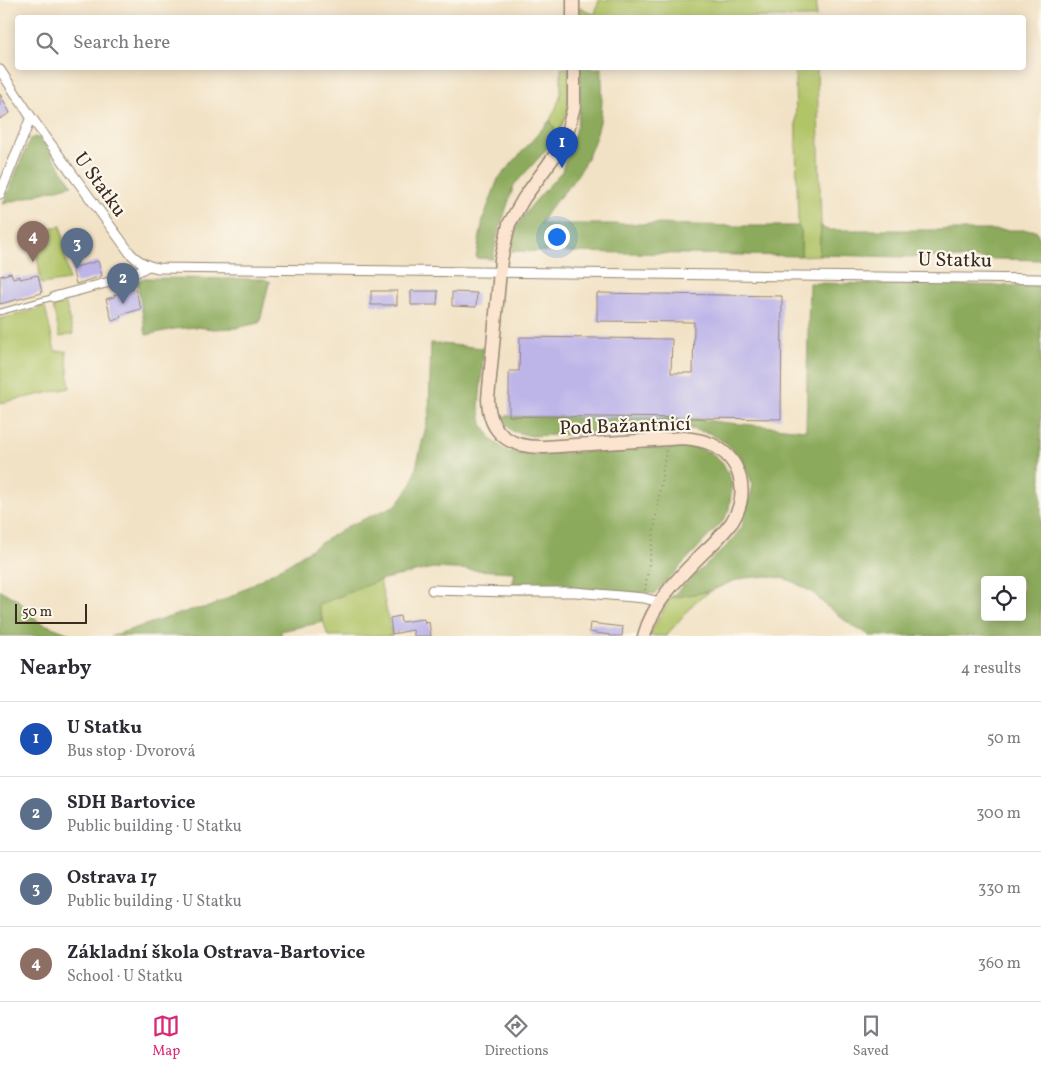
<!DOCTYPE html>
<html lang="en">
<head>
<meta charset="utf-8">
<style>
  body { margin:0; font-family:Vollkorn,serif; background:#f2f2f3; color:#2b2b33 }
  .controls { position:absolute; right:15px; bottom:15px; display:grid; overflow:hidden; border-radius:5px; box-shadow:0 2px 12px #0003 }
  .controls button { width:45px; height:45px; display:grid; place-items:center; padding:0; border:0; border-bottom:1px solid #e1e1e2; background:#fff; color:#2b2b33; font:25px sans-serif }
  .scale { position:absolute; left:15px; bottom:12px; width:72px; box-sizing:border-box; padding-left:5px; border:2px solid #3b2a1e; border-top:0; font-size:14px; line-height:18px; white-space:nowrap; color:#3b2a1e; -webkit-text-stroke:4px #fbf7ec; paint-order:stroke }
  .you { position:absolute; left:556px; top:236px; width:18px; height:18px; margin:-12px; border:4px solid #fff; border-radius:50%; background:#1a73e8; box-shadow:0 0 0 8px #1a73e833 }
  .badge { display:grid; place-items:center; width:32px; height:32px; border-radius:50%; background:#db2777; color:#fff; font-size:16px; font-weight:700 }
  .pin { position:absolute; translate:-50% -41px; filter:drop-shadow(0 1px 2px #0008) }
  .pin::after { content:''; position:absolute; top:26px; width:18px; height:15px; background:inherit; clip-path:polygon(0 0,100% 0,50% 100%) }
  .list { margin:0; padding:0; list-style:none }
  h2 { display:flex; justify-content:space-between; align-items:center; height:65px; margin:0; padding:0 20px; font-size:21px }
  h2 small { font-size:16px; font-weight:400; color:#7c7c81 }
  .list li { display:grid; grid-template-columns:32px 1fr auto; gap:15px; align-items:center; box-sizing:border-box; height:75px; padding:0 20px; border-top:1px solid #e1e1e2 }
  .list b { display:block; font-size:19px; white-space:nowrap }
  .list p { margin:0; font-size:16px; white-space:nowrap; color:#7c7c81 }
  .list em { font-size:16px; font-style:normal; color:#7c7c81 }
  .icon { flex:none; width:28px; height:28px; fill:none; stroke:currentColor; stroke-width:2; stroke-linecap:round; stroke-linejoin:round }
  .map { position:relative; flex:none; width:1041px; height:636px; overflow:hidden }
  .search { position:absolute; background:#fff; box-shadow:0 2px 12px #0003; left:15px; right:15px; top:15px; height:55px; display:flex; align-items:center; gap:12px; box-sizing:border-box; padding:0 18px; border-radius:5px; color:#7c7c81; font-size:19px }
  .sheet { height:365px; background:#fff }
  nav { display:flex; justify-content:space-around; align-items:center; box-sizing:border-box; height:70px; border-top:1px solid #e1e1e2; background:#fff; font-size:14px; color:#7c7c81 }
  nav a { display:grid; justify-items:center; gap:2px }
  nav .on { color:#db2777 }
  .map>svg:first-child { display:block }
  .green { fill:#b1c467; stroke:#767742 }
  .forest { fill:#8caa5c; stroke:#646a3d; fill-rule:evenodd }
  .building { fill:#bdb5e8 }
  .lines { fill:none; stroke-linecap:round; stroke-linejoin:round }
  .lane-casing { stroke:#968672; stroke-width:7 }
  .street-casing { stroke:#968672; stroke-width:11 }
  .secondary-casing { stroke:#968672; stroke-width:15 }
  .path { stroke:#968672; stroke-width:2; stroke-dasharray:1 4; stroke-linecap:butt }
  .lane { stroke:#fff; stroke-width:4.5 }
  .street { stroke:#fff; stroke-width:9 }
  .secondary { stroke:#fce5d0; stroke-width:12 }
  .labels { text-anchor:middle; stroke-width:4.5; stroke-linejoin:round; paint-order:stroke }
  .street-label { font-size:20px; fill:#3b2a1e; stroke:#fbf7ec }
</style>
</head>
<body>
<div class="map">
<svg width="1041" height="636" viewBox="0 0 1041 636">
  <rect width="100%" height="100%" fill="#fbf7ec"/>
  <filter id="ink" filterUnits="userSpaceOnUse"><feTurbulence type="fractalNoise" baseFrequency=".02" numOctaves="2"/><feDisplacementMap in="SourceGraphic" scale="10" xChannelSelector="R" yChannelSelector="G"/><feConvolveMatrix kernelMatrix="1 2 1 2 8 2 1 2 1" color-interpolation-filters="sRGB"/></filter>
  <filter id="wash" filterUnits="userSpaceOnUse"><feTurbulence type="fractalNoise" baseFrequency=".0096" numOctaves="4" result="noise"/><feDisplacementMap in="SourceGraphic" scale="20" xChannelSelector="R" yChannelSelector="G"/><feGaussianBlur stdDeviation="1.12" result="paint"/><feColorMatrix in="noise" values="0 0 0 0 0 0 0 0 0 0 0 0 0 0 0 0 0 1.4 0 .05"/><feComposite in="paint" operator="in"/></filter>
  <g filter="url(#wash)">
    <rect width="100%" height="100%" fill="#f2e2c5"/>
    <g class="green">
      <polygon points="599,0 817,0 816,17 580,18 580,7 587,12 595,14"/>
      <polygon points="561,68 569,68 570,93 567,113 558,135 550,120 556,108 561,93"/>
      <polygon points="795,68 817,68 821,225 819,255 801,256 801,231 798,226 796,142"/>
      <polygon points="61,226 69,280 41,284 34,230"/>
      <polygon points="66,304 73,334 60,337 53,307"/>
      <polygon points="45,307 55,351 66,351 70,388 0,403 0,319"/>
      <polygon points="380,580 392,636 328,636 318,605"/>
      <polygon points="711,591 695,602 666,636 650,636 651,632 670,598"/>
    </g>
    <g class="forest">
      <path d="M 580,68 L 602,68 C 602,85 603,104 600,122 C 595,143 586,164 573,181 C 562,196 548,207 541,224 L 656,224 L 739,226 L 798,226 L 801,231 L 801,256 L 511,251 L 517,226 L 530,207 L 562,171 L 577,126 L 580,104 Z"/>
      <polygon points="550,120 558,135 547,149 514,185 497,237 493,259 476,258 483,219 498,179"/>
      <polygon points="35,137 41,139 72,185 3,204 30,139"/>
      <polygon points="821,225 824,229 830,230 1036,230 1041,242 1041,260 819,255"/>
      <polygon points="144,278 264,279 271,282 269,283 260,322 258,323 236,328 213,329 196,327 175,329 146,335 137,281"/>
      <path d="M 809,283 L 1041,286 L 1041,636 L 870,636 L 863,631 L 855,628 L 825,605 L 813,593 L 792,581 L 781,578 L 768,576 L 745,578 L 733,581 L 711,591 L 670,598 L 729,544 L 742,527 L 753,485 L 742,459 L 726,443 L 709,433 L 686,428 L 637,432 L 531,436 L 512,431 L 500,418 L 507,416 L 693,418 L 719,422 L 806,430 ZM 985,580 L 1022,580 L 1022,617 L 985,617 Z"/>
      <polygon points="431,343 484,348 479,407 482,424 492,440 507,451 530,455 651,448 672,449 685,445 710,452 722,463 729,474 732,486 729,509 724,520 654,594 648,593 511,592 515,572 433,568 380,580 318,605 323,622 281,631 281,636 111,636 191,610 209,607 232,596 289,563 348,526 396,505 412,484 429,414"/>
      <polygon points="0,590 19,601 39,622 75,636 0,636"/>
    </g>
    <g id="blocks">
      <g class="building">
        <polygon points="0,94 10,113 0,119"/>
        <polygon points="98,261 102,276 76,284 72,268"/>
        <polygon points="11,273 13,278 20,276 20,279 38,275 42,293 0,304 0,276"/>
        <polygon points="135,288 141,309 120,315 121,318 112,321 106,299 114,297 114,295"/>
        <rect x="371" y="291" width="26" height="14"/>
        <polygon points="411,291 438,291 437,305 411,305"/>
        <polygon points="452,292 477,293 476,307 452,306"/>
        <polygon points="597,293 782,296 781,419 509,416 509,371 519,371 520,337 672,339 671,373 693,373 694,322 597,321"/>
        <polygon points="400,616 401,622 424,619 425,623 429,622 431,636 414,636 413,630 392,634 390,618"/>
        <polygon points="590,623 623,627 622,636 610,636 610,635 589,632"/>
      </g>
    </g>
  </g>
  <g filter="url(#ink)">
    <use href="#blocks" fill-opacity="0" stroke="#968672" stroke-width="1"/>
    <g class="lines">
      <defs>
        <polyline id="lane" points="0,312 54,297"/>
        <g id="street">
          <polyline points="0,70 31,117 0,194"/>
          <path d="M 31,117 L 130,253 C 138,262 146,266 158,268 L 1041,279"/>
          <polyline points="54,297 128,277 148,266"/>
          <polyline points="432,590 511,592 575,592 644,598 659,602"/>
        </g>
        <g id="secondary">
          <polyline points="573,0 573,18"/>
          <path d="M 574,68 L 574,106 L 567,133 L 558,151 L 524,198 L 509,224 L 501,260 L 488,399 C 489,434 510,448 544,447 L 684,438 C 693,439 702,440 711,444 C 742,459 750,493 732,522 C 723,534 712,545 701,555 C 677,579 653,603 644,636"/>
        </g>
      </defs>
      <use href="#lane" class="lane-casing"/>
      <use href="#street" class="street-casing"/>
      <use href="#secondary" class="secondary-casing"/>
      <polyline class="path" points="645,590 666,449"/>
      <use href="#lane" class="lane"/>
      <use href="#street" class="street"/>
      <use href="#secondary" class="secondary"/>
    </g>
  </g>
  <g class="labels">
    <g class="street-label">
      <text transform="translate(101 184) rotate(54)" y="7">U Statku</text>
      <text transform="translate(955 259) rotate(1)" y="7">U Statku</text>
      <text transform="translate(625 425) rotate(-2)" y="7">Pod Bažantnicí</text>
    </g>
  </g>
</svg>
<div class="controls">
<button><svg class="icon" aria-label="locate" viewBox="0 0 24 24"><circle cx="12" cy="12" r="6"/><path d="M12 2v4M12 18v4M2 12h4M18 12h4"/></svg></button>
</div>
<div class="scale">50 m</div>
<div class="you"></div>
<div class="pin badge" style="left:562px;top:168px;background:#1a4fb4">1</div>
<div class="pin badge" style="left:123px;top:304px;background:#5c6f8a">2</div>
<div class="pin badge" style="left:77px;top:269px;background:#5c6f8a">3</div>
<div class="pin badge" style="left:33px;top:262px;background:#8d6e63">4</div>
<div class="search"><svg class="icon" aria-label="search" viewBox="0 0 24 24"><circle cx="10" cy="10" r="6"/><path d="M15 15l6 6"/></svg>Search here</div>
</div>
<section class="sheet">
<h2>Nearby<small>4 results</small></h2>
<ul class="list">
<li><span class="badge" style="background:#1a4fb4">1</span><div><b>U Statku</b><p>Bus stop · Dvorová</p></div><em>50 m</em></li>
<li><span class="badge" style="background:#5c6f8a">2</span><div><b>SDH Bartovice</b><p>Public building · U Statku</p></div><em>300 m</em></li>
<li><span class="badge" style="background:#5c6f8a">3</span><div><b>Ostrava 17</b><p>Public building · U Statku</p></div><em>330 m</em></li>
<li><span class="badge" style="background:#8d6e63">4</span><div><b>Základní škola Ostrava-Bartovice</b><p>School · U Statku</p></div><em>360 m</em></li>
</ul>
</section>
<nav>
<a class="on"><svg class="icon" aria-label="map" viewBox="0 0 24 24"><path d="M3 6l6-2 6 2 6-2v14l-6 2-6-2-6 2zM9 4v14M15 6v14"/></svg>Map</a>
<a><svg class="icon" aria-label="directions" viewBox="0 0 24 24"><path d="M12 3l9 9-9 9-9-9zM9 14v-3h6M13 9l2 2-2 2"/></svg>Directions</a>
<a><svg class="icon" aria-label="saved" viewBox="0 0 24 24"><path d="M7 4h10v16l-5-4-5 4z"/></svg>Saved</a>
</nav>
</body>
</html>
